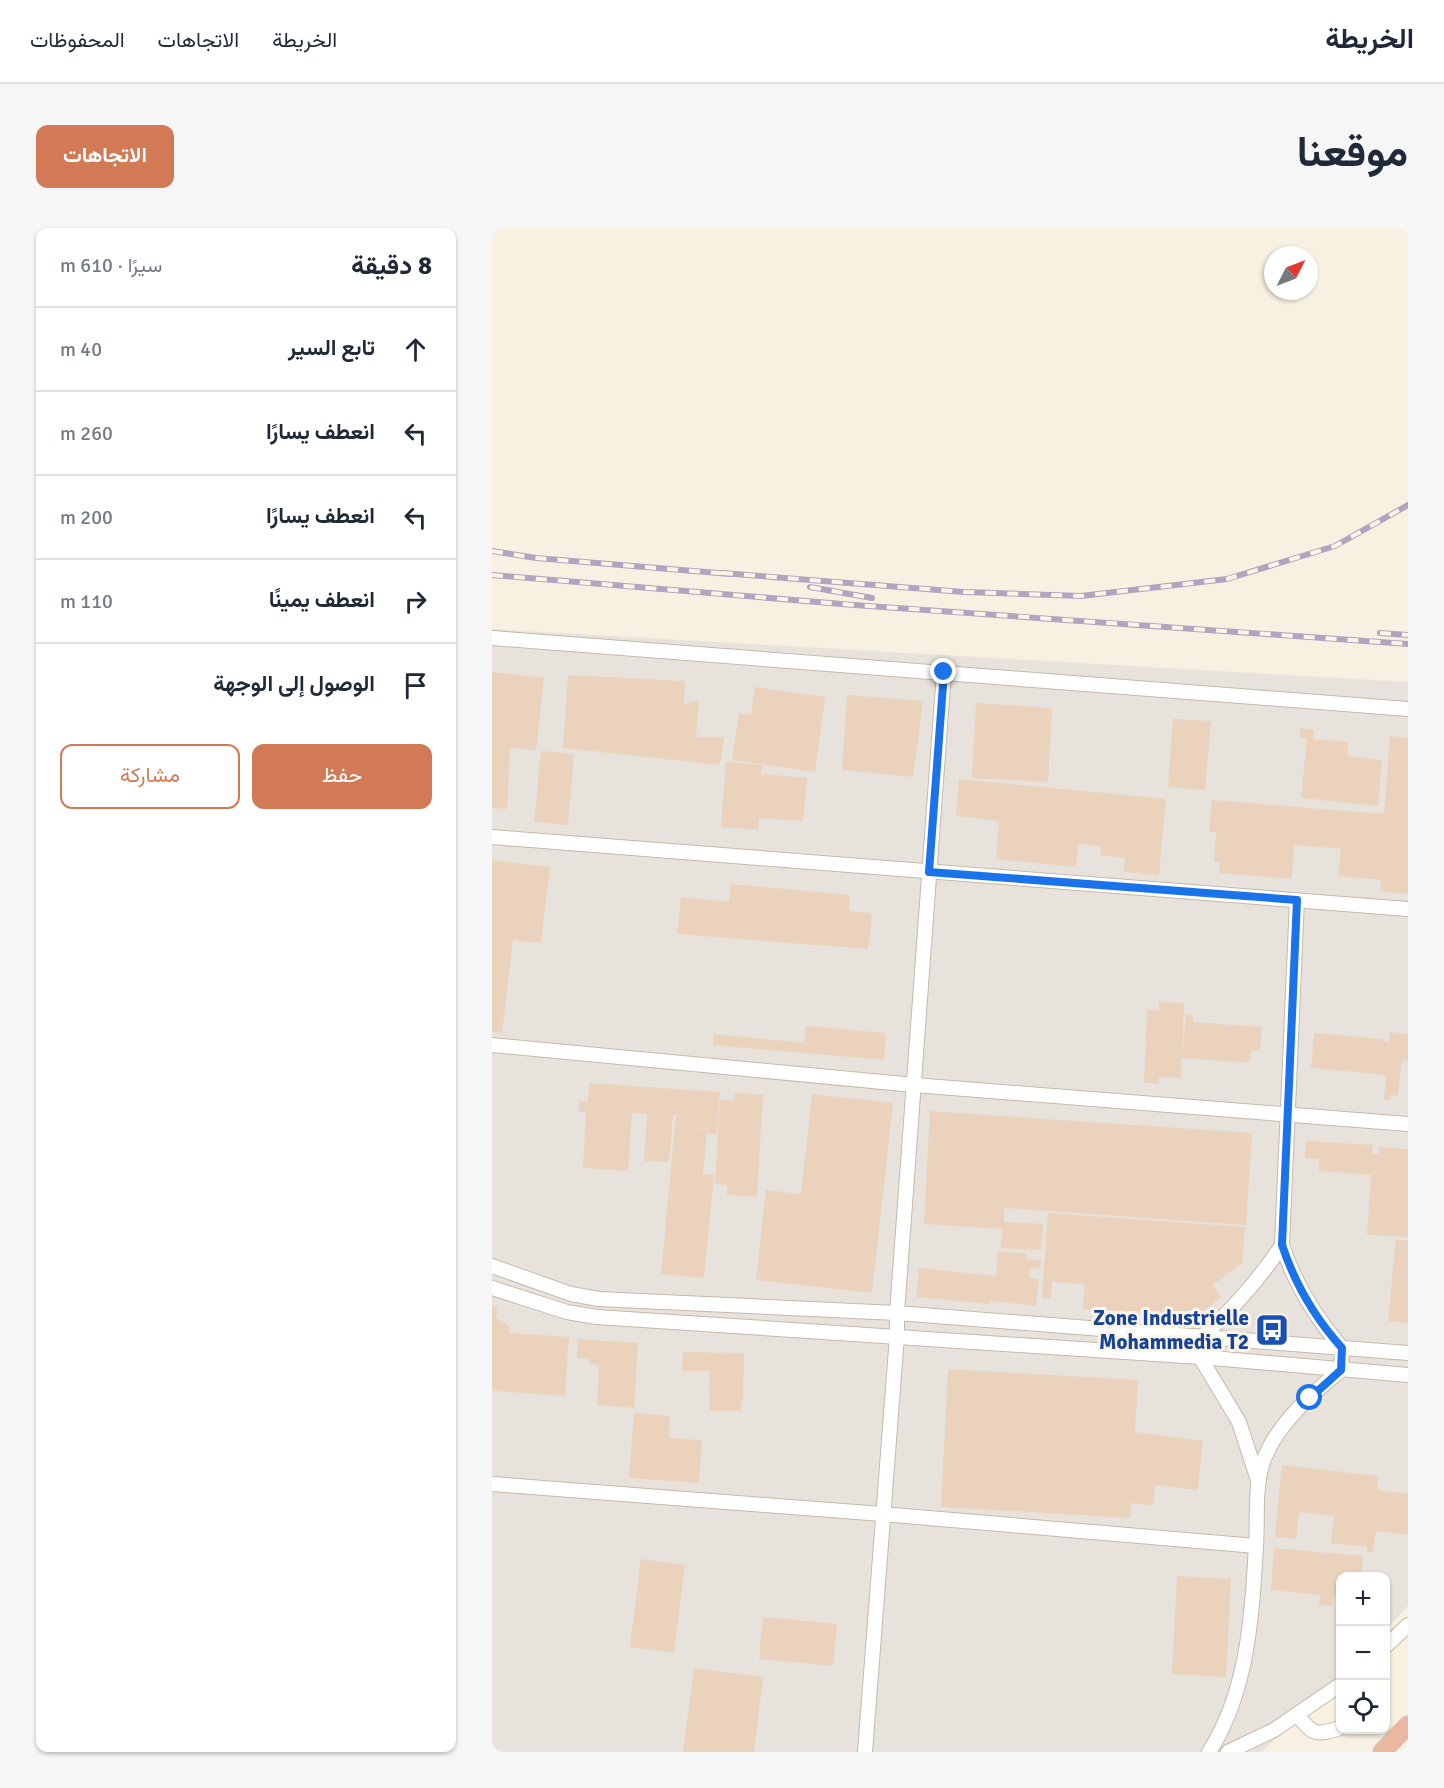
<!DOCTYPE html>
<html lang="ar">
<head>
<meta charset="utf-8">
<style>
  body { margin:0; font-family:Signika,Vazirmatn,sans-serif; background:#f6f6f7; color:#1f2937; direction:rtl }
  .controls { position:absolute; right:18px; bottom:18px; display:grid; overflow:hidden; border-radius:12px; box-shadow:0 2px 4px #0004 }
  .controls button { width:54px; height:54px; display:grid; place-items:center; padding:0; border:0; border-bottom:2px solid #e0e1e3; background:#fff; color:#1f2937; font:30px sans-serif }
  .compass { position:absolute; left:772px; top:18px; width:54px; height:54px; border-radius:50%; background:#fff; box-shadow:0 2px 4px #0004; rotate:48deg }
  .stop { position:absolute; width:18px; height:18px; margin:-14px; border:4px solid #1a73e8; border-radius:50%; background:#fff }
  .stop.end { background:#1a73e8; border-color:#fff; box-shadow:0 2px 6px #0008 }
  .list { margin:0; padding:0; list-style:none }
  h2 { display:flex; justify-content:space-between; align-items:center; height:78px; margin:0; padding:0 24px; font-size:26px }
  h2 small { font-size:20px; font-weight:400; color:#747a83 }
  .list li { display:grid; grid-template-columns:39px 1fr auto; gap:18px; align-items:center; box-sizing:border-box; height:84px; padding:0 24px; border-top:2px solid #e0e1e3 }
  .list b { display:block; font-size:22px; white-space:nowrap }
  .list em { font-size:20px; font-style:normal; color:#747a83 }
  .actions { display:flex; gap:12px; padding:18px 24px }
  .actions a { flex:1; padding:14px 0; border:2px solid #d27a56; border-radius:12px; text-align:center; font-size:21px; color:#d27a56 }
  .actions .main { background:#d27a56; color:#fff }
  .icon { flex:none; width:33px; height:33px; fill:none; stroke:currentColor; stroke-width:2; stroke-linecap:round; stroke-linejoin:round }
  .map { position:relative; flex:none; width:916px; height:1524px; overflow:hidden; direction:ltr; border-radius:12px }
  header { display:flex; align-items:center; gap:36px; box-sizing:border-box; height:84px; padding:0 30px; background:#fff; border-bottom:2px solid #e0e1e3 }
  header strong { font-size:28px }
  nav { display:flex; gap:33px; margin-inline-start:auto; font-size:21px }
  .intro { display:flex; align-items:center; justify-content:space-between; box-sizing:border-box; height:144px; padding:0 36px }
  h1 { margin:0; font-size:42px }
  .button { padding:15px 27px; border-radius:12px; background:#d27a56; color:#fff; font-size:21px; font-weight:700 }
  main { display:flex; gap:36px; padding:0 36px }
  aside { flex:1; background:#fff; border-radius:12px; box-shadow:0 2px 4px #0004 }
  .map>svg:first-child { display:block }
  .industrial { fill:#e8e2dc }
  .building { fill:#ead2bd }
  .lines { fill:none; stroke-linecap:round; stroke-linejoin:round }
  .minor-casing { stroke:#c7b9ab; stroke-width:16 }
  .highway-casing { stroke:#d6d1cd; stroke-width:20 }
  .minor { stroke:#fff; stroke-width:14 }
  .highway { stroke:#eab8a0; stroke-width:18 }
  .rail-casing { stroke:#b4a3bf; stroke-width:6 }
  .rail { stroke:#fcf5e7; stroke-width:4; stroke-dasharray:11; stroke-linecap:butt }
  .route { stroke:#1a73e8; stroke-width:8 }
  .labels { text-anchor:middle; stroke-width:6; stroke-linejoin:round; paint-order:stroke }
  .transit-label { font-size:21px; font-weight:bold; fill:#164399; stroke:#fcf5e7; text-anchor:end }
</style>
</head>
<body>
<header>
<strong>الخريطة</strong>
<nav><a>الخريطة</a><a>الاتجاهات</a><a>المحفوظات</a></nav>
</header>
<div class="intro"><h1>موقعنا</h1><a class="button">الاتجاهات</a></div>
<main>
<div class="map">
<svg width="916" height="1524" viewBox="0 0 916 1524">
  <rect width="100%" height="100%" fill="#f8f1e2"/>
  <polygon class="industrial" points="0,401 916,454 916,1378 894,1401 894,1348 848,1348 848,1446 770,1524 0,1524"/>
  <g class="building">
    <polygon points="0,444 52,450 44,523 18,519 15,581 0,580"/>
    <polygon points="76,447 193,453 192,476 207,472 204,509 232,509 228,537 71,520"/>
    <polygon points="263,459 333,469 323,544 240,532 247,485 259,487"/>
    <polygon points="355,467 431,473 421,549 350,542"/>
    <polygon points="484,475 560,480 556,554 480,550"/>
    <polygon points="681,491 719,493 713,562 676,559"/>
    <polygon points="808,500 822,502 821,511 856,514 855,528 890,532 886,578 809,570 815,511 807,510"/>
    <polygon points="898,508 916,510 916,666 888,663 889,652 846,648 849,621 802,617 800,651 727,645 728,634 722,634 724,604 717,604 720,572 892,586"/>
    <polygon points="49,523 82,526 76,597 42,594"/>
    <polygon points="234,534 270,537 269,546 315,550 311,593 267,590 266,602 229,599"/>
    <polygon points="467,551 674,571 667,647 632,644 633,630 608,627 609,618 586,616 584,639 504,631 507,593 464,588"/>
    <polygon points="0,632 58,639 49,715 21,712 10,805 0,804"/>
    <polygon points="239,656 358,667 357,683 380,685 376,721 185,706 189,669 237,674"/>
    <polygon points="667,774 692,775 689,850 667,849 667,856 652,855 655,782 667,782"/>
    <polygon points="694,786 701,787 701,794 770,799 768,823 759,823 758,835 690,830"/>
    <polygon points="314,798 394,805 392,832 221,817 222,806 312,815"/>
    <polygon points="898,804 916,806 916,833 910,832 906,868 899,867 898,872 892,872 894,847 819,840 822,805 891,811 891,813 897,814"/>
    <polygon points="97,855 228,864 225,906 216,905 216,898 215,901 193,900 215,902 211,946 222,947 212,1050 169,1046 184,888 198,888 181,887 177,934 152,933 155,886 140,885 136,943 91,940 94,884 87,884 87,873 96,873"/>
    <polygon points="243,865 271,867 265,969 235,967 235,957 223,956 228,872 242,873"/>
    <polygon points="320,866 401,875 380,1065 264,1052 274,962 309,966"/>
    <polygon points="438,883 760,905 754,997 512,980 512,994 551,996 549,1022 509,1020 510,1001 432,996"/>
    <polygon points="814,913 881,917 880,926 887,926 887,919 916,921 916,1009 875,1007 879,947 827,943 827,931 813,930"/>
    <polygon points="556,985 753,999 750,1035 720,1057 729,1069 705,1088 701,1082 695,1082 690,1086 591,1081 593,1056 560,1054 559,1071 550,1070"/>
    <polygon points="904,1011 916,1013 916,1095 896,1093"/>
    <polygon points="506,1023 535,1026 535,1031 549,1032 548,1041 538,1040 537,1050 547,1051 544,1078 498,1073 498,1076 424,1069 427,1040 504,1048"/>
    <polygon points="0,1079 5,1079 4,1090 17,1098 17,1105 77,1109 73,1168 0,1163"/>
    <polygon points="86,1111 146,1115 142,1180 105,1177 107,1137 97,1136 97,1131 85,1130"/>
    <polygon points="191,1124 252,1125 251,1173 249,1173 249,1183 217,1183 218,1143 190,1143"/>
    <polygon points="456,1141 646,1152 643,1204 711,1213 706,1262 663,1257 661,1278 639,1275 638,1290 449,1279"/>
    <polygon points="142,1185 178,1188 177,1210 210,1212 207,1255 137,1250"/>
    <polygon points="790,1237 886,1248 885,1262 916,1266 916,1307 884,1303 881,1324 875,1324 875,1319 839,1315 842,1288 807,1284 804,1311 783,1309"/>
    <polygon points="782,1320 871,1328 869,1348 848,1348 848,1368 841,1368 840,1378 827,1377 828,1367 779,1362"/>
    <polygon points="149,1331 193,1337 182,1425 138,1419"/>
    <polygon points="685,1348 739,1351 734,1449 680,1446"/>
    <polygon points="271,1389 345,1396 341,1438 267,1431"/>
    <polygon points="202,1440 271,1449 262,1524 191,1524"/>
  </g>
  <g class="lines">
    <defs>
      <g id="minor">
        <polyline points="0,410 916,481"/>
        <polyline points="0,609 916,681"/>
        <polyline points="0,817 422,857 916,896"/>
        <polyline points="0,1038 79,1066 107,1071 405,1085 916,1125"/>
        <polyline points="0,1060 75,1084 105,1089 708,1129 916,1147"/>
        <path d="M 766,1252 L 747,1194 L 708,1129 L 710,1109 C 741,1081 767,1052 790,1017"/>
        <polyline points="0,1256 390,1286 764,1318"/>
        <polyline points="894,1418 916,1397"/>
        <path d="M 806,1487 C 820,1508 826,1507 848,1500"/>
        <polyline points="373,1524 405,1108 405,1085 452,444"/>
        <path d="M 717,1524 C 756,1463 760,1388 764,1317 C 766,1289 762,1258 772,1231 C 786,1195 820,1166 849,1142 L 850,1120 C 823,1089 803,1056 790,1017 L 805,672"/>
        <polyline points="736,1524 782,1502 848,1457"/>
      </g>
      <polyline id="highway" points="890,1524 916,1497"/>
    </defs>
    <use href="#minor" class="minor-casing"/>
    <use href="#highway" class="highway-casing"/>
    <use href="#minor" class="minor"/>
    <use href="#highway" class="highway"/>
    <defs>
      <g id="rail">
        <polyline points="0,323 44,330 238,346"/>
        <polyline points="230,345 472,364 589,368 735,351 843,318 916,277"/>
        <polyline points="0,347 362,377 916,416"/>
        <polyline points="318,359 380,370"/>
        <polyline points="888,405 916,407"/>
      </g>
    </defs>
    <use href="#rail" class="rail-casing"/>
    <use href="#rail" class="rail"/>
  </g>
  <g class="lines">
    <path class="route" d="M 452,444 L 437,644 L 805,672 L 790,1017 C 803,1056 822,1089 850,1120 L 849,1142 L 818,1170"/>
  </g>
  <defs>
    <symbol id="bus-square" viewBox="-11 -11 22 22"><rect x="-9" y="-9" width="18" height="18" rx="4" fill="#1a4fb4" stroke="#fcf5e7"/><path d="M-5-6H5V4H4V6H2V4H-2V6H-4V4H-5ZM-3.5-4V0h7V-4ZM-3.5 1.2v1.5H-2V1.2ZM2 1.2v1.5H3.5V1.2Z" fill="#fff"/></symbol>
  </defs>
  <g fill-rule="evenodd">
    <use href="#bus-square" x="761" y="1083" width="38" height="38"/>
  </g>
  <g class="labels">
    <g class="transit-label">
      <text x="757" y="1097">Zone Industrielle<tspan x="757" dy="24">Mohammedia T2</tspan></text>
    </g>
  </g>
</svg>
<div class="controls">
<button>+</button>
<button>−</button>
<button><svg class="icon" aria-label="locate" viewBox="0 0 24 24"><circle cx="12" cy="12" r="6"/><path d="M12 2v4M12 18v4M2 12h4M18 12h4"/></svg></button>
</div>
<svg class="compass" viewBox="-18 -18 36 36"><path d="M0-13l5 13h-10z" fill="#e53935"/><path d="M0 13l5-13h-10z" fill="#747a83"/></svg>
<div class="stop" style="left:818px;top:1170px"></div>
<div class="stop end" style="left:452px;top:444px"></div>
</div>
<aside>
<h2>8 دقيقة<small>سيرًا · 610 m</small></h2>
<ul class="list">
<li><svg class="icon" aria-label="ahead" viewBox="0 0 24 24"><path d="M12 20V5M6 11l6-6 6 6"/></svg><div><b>تابع السير</b></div><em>40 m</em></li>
<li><svg class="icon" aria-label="left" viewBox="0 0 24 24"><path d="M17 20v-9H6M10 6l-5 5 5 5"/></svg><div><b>انعطف يسارًا</b></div><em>260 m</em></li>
<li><svg class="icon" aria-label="left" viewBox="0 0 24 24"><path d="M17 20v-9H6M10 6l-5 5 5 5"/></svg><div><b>انعطف يسارًا</b></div><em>200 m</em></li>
<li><svg class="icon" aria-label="right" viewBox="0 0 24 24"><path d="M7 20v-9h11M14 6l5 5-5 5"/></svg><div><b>انعطف يمينًا</b></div><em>110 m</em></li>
<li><svg class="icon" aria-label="arrive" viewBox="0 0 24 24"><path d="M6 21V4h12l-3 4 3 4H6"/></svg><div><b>الوصول إلى الوجهة</b></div></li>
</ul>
<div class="actions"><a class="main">حفظ</a><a>مشاركة</a></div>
</aside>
</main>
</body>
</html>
